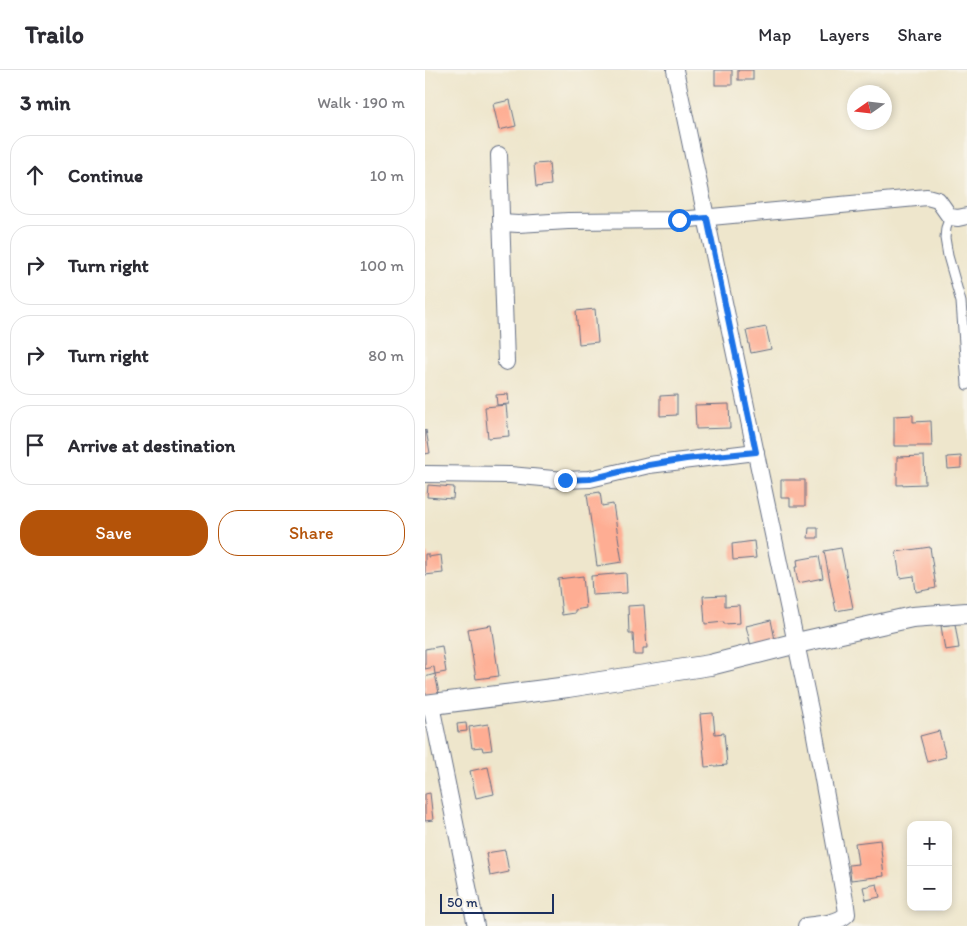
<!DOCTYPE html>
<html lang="en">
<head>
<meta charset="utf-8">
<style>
  body { margin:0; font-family:Itim,sans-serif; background:#f2f2f3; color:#2b2b33 }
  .controls { position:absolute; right:15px; bottom:15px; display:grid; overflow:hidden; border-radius:10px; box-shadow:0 2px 8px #0003 }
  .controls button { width:45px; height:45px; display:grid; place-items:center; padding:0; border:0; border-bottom:1px solid #e1e1e2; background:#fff; color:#2b2b33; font:25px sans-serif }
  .compass { position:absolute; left:422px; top:15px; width:45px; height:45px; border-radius:50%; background:#fff; box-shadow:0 2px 8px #0003; rotate:256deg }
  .scale { position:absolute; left:15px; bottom:12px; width:114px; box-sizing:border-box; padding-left:5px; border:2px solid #1b2f5e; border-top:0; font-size:14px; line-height:18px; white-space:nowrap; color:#1b2f5e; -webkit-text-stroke:4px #f7f3e8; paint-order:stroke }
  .stop { position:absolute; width:15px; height:15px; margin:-11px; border:4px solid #1a73e8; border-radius:50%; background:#fff }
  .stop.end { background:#1a73e8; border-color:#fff; box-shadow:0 1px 5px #0008 }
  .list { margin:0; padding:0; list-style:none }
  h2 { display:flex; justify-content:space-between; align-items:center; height:65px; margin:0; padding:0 20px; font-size:21px }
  h2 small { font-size:16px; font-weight:400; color:#7c7c81 }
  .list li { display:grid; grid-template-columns:32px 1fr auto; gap:15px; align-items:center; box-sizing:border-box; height:80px; margin:0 10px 10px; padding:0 10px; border:1px solid #e1e1e2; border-radius:20px }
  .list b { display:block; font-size:19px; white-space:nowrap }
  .list em { font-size:16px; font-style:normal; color:#7c7c81 }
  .actions { display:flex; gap:10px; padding:15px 20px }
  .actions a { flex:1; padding:11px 0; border:1px solid #b45309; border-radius:20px; text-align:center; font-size:18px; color:#b45309 }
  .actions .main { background:#b45309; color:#fff }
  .icon { flex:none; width:28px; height:28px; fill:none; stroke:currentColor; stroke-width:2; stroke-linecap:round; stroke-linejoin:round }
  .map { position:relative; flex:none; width:542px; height:856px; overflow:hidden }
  header { display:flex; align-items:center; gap:30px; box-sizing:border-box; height:70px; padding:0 25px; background:#fff; border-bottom:1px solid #e1e1e2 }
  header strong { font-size:24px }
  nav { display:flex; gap:28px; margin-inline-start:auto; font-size:18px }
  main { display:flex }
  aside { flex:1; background:#fff }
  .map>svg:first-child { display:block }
  .building { fill:#fead93 }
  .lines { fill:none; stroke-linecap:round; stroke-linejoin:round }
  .service-casing { stroke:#656f84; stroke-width:11 }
  .minor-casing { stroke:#656f84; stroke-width:18 }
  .tertiary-casing { stroke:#656f84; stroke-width:22 }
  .service { stroke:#fff; stroke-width:9 }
  .minor { stroke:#fff; stroke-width:16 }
  .tertiary { stroke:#fff; stroke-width:20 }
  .route { stroke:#1a73e8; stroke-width:6 }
</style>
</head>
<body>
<header>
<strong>Trailo</strong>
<nav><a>Map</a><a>Layers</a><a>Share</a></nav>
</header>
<main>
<aside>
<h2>3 min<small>Walk · 190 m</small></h2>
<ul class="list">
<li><svg class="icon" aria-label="ahead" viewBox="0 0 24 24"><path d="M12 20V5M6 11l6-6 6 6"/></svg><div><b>Continue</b></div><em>10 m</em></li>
<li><svg class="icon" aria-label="right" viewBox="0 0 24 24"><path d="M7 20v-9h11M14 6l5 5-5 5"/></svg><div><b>Turn right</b></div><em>100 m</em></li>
<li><svg class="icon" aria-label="right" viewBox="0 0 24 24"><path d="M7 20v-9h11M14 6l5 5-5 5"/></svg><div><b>Turn right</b></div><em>80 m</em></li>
<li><svg class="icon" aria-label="arrive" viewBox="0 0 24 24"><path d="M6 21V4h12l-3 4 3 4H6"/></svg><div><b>Arrive at destination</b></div></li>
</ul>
<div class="actions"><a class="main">Save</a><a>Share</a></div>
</aside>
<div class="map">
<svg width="542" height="856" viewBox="0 0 542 856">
  <rect width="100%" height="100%" fill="#f7f3e8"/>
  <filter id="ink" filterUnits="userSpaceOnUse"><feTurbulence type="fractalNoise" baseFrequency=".02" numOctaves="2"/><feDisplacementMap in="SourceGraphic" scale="10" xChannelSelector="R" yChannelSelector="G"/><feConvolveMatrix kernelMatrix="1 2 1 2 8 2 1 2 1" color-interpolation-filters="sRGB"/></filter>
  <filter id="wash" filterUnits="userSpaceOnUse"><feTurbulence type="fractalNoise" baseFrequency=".0096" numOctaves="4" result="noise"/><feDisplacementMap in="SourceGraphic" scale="20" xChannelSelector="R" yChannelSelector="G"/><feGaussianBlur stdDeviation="1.12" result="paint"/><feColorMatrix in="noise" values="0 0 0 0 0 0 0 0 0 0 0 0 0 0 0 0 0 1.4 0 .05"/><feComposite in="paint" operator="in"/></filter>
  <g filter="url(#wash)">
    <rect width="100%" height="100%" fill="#eee6cc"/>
    <g id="blocks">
      <g class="building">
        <rect x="290" y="0" width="17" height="15"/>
        <rect x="313" y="0" width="15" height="10"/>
        <polygon points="85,30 91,56 74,60 68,34"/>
        <polygon points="124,93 126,115 111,117 109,94"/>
        <polygon points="170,239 173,272 154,274 151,241"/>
        <polygon points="341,257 346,279 326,283 321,261"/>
        <polygon points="83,324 84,334 72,335 71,325"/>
        <polygon points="252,325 252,345 235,346 235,326"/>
        <polygon points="304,334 305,358 271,359 270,335"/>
        <polygon points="81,335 84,366 63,368 60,337"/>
        <polygon points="488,345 488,352 506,351 507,376 469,376 469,346"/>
        <polygon points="1,360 5,383 0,384 0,361"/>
        <polygon points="499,386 500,414 472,415 472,387"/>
        <polygon points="536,386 536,398 523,399 522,387"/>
        <polygon points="356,410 380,410 380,436 365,436 365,428 356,428"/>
        <polygon points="3,415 29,417 28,429 2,427"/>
        <polygon points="175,422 177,436 188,434 197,492 172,496 162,424"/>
        <polygon points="384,458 393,458 393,468 383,468"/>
        <polygon points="329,471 331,488 308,490 307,474"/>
        <polygon points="505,477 511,518 491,522 489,506 475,508 471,482"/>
        <polygon points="416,478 428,538 411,541 399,481"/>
        <polygon points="0,484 3,484 3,487 16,485 18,503 0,505"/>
        <polygon points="394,486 398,508 373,513 370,497 373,497 372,490"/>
        <polygon points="201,503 202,523 167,525 166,506"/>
        <polygon points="158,506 161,538 150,540 150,543 137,545 133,509"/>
        <polygon points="300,525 300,536 314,535 315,553 299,554 299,552 280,554 278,526"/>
        <polygon points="219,535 222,578 218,578 218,585 209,585 208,564 204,564 203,536"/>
        <polygon points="346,550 350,570 326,576 321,556"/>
        <polygon points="530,554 534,578 520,580 516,556"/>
        <polygon points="66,555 74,606 51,609 43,559"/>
        <polygon points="17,576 21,602 10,604 9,597 0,599 0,579"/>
        <polygon points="10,604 14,623 0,626 0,607"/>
        <polygon points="288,643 290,664 299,663 302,695 280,697 275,644"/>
        <polygon points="41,653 42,661 33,662 32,654"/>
        <polygon points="63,654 67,680 58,681 57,677 47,678 44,657"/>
        <polygon points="514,661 521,687 502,692 495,666"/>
        <polygon points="63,697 69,724 51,728 45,701"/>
        <polygon points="5,723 8,750 0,751 0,724"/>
        <polygon points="455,770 459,806 426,810 424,795 433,794 430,773"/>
        <polygon points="80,780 84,802 65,806 61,783"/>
        <polygon points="452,814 455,827 441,830 438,817"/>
      </g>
    </g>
  </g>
  <g filter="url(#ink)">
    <use href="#blocks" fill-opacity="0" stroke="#656f84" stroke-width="1"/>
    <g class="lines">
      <defs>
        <polyline id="service" points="525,147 521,158 520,168 523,186 536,232 542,315"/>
        <g id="minor">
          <path d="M 250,0 L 387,649 L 421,836 L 422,844 C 412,854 394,854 381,856"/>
          <polyline points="74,85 81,292"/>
          <polyline points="76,153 93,154 143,151 254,150 502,127 513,130 525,147 533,148 542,146"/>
          <polyline points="0,404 85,405 139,410 165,409 224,395 331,382"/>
          <polyline points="6,635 51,856"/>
        </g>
        <polyline id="tertiary" points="0,635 143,617 285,595 372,573 487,547 542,543"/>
      </defs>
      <use href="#service" class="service-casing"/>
      <use href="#minor" class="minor-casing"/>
      <use href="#tertiary" class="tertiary-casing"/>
      <use href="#service" class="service"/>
      <use href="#minor" class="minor"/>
      <use href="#tertiary" class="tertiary"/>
    </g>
  </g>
  <g class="lines" filter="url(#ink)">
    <polyline class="route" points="140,410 165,409 224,395 261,389 331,382 282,148 254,150"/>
  </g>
</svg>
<div class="controls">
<button>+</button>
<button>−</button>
</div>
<svg class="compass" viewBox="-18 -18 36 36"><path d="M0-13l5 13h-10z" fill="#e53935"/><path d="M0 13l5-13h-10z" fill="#7c7c81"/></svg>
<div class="scale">50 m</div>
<div class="stop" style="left:254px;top:150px"></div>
<div class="stop end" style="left:140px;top:410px"></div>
</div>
</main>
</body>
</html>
